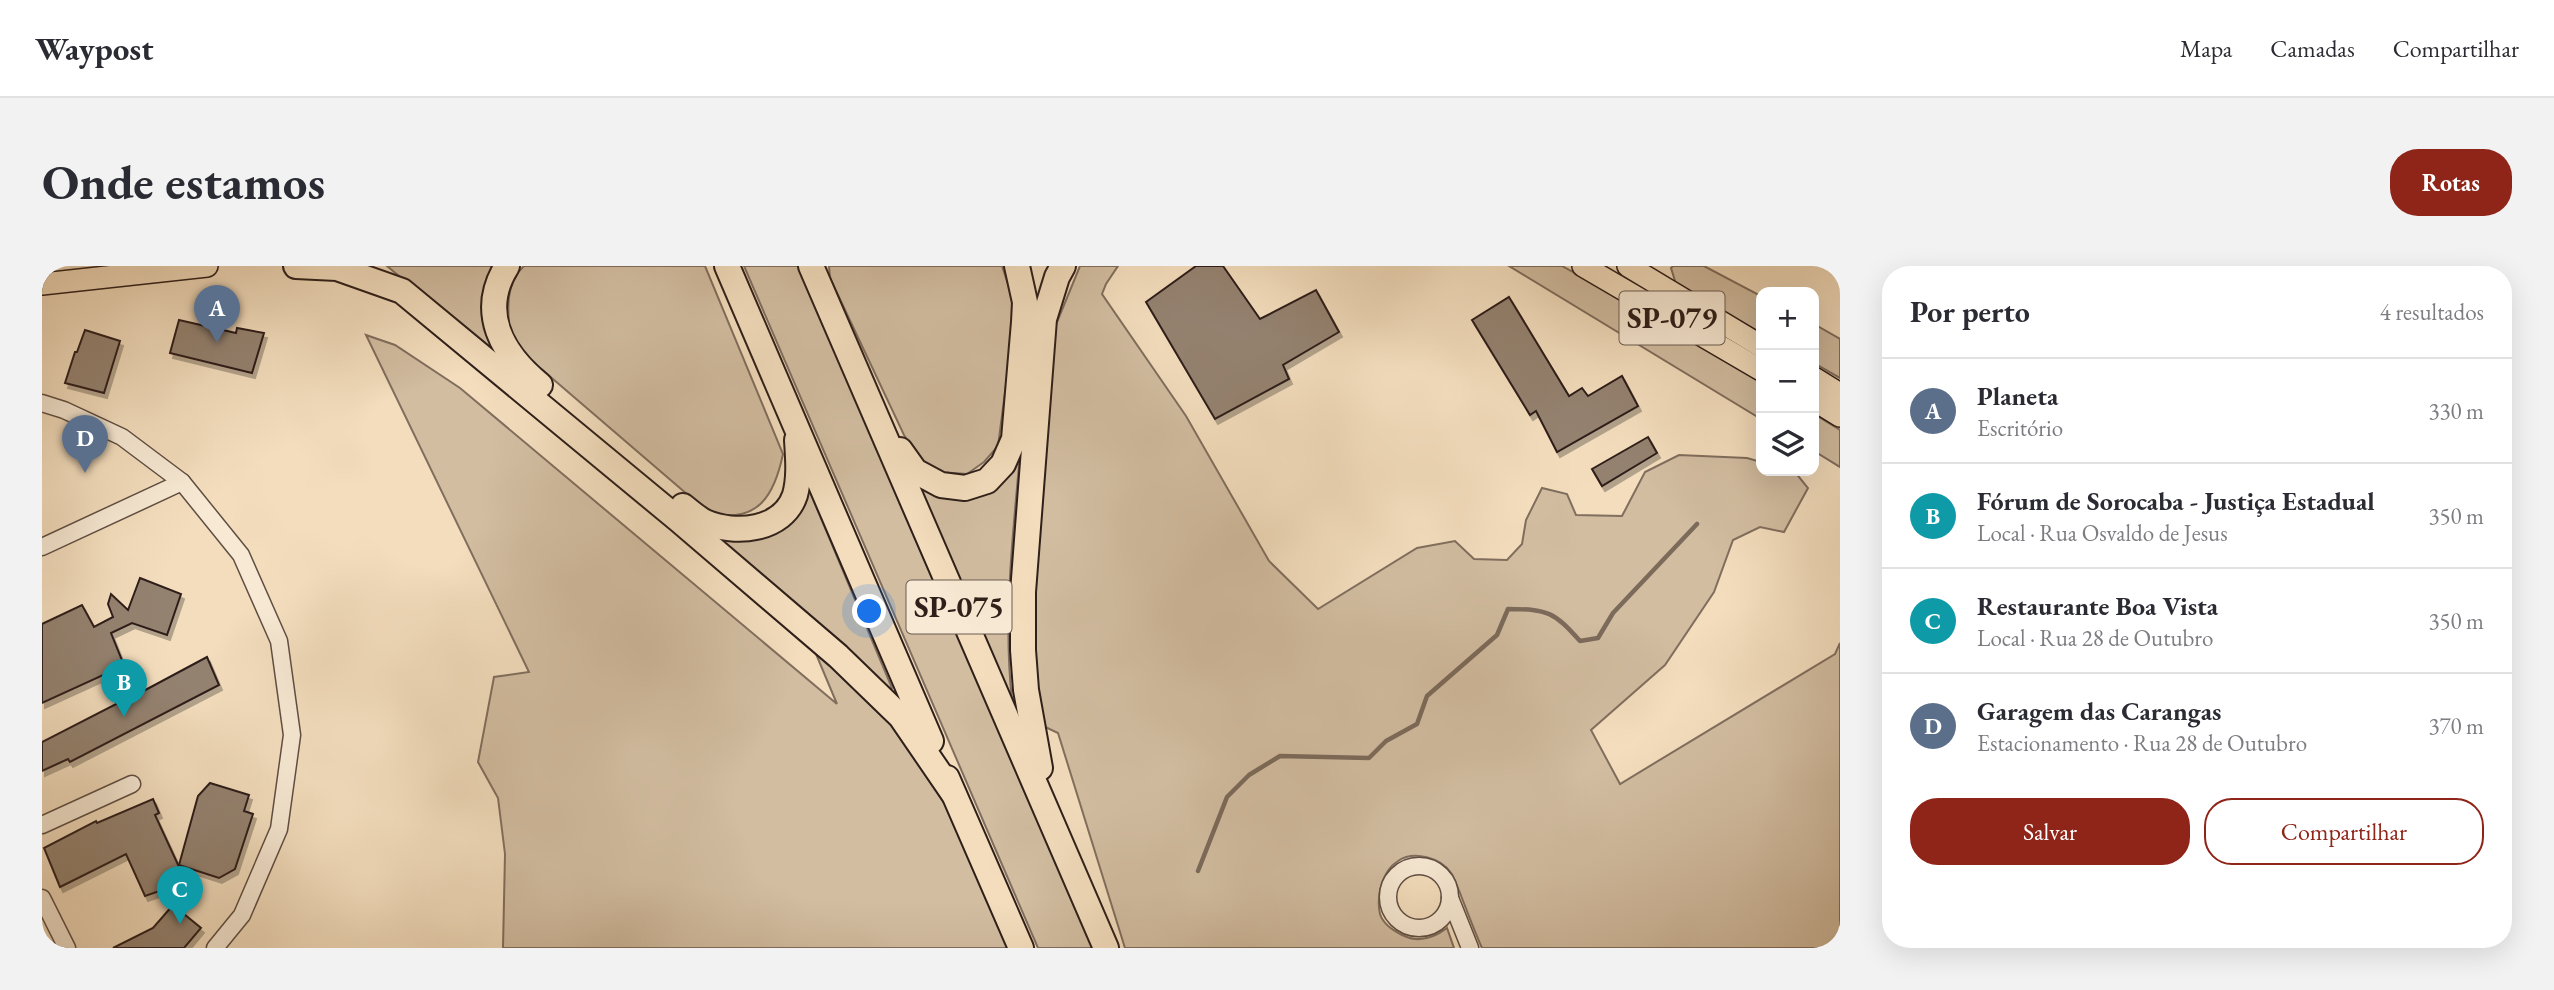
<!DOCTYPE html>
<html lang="pt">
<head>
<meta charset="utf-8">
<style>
  body { margin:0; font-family:"EB Garamond",serif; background:#f2f2f3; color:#2b2b33 }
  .controls { position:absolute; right:21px; top:21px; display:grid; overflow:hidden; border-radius:14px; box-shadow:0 7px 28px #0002 }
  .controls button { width:63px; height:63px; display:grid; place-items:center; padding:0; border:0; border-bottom:2px solid #e1e1e2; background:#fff; color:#2b2b33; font:35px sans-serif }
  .you { position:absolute; left:828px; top:346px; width:24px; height:24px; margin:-18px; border:5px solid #fff; border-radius:50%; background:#1a73e8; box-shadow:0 0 0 10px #1a73e833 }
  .badge { display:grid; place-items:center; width:46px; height:46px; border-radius:50%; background:#8f2418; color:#fff; font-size:23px; font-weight:700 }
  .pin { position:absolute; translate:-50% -58px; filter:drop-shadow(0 2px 4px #0008) }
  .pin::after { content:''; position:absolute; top:37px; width:24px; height:21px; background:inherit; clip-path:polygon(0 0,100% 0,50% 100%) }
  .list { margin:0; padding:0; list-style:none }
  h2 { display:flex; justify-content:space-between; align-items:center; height:91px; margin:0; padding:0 28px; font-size:30px }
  h2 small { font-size:23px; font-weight:400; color:#7c7c81 }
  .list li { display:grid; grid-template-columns:46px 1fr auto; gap:21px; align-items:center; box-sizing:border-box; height:105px; padding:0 28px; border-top:2px solid #e1e1e2 }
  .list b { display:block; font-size:26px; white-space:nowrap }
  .list p { margin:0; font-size:23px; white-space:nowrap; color:#7c7c81 }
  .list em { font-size:23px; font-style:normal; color:#7c7c81 }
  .actions { display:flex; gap:14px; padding:21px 28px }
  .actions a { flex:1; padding:16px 0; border:2px solid #8f2418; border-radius:28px; text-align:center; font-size:24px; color:#8f2418 }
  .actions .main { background:#8f2418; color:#fff }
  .icon { flex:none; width:38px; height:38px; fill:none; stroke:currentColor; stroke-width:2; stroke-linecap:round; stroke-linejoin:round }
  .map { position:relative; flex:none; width:1798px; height:682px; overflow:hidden; border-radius:28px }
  header { display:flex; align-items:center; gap:42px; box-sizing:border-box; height:98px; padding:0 35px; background:#fff; border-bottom:2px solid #e1e1e2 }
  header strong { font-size:33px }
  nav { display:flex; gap:38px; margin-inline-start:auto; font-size:24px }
  .intro { display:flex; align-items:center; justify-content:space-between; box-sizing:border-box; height:168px; padding:0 42px }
  h1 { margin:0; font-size:49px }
  .button { padding:18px 32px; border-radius:28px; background:#8f2418; color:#fff; font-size:24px; font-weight:700 }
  main { display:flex; gap:42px; padding:0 42px }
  aside { flex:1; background:#fff; border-radius:28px; box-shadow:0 7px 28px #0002 }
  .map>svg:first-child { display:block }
  .green { fill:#d2bda1; stroke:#806e5e; stroke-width:2 }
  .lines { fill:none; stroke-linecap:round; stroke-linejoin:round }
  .stream { stroke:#7c6a5b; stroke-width:4.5 }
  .building { fill:#94826f; stroke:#2e1f1a; stroke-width:2; filter:url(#shadow) }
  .minor-casing { stroke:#5f4e43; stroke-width:19 }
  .major-casing { stroke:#2e1f1a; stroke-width:24 }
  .highway-casing { stroke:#2e1f1a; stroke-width:28 }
  .minor { stroke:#f7e9d4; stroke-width:16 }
  .major { stroke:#f3ddbd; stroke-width:21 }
  .highway { stroke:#f3ddbd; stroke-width:24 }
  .labels { text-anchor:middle; stroke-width:7; stroke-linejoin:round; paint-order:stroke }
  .shield { fill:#f7e9d4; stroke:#6a5c52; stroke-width:2 }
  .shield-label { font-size:30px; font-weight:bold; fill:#2e1f1a }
</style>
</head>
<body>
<header>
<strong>Waypost</strong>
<nav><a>Mapa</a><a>Camadas</a><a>Compartilhar</a></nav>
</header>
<div class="intro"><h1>Onde estamos</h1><a class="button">Rotas</a></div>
<main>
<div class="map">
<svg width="1798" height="682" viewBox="0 0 1798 682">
  <defs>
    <filter id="shadow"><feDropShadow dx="3" dy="5" stdDeviation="0" flood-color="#0004"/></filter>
  </defs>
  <rect width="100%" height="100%" fill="#f3ddbd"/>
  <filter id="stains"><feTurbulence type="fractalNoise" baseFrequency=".00286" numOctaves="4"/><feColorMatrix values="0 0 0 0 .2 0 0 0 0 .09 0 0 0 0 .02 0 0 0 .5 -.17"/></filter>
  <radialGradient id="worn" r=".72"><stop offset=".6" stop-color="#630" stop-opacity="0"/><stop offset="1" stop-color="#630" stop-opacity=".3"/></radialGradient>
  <g class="green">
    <polygon points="345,0 455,0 449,11 481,114"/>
    <path d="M 482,0 L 663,0 L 741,188 C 732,231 715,258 667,247 L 490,95 L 468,72 C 466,47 462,18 482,0 Z"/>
    <polygon points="702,0 757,0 1051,682 996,682"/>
    <polygon points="787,0 960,0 974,42 956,180 942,196 925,208 897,206 879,195 862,169 788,12"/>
    <path d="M 1038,0 L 1076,0 L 1064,18 L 1060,28 L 1144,150 L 1227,295 L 1276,343 L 1375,282 L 1413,275 L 1432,293 L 1465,294 L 1480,278 L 1484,254 L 1500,222 L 1525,228 L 1534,249 L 1580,250 L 1603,206 L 1637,189 L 1705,192 L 1719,196 L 1719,205 L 1753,206 L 1766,222 L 1742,266 L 1718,261 L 1691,274 L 1672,326 L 1623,399 L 1549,464 L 1578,518 L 1793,388 L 1798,377 L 1798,682 L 1440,682 C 1432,664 1425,645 1418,627 C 1415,621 1413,612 1409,607 C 1399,592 1372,584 1356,595 C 1340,605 1334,630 1338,648 C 1341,658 1352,665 1360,669 C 1376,677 1392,672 1405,662 L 1412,682 L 1083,682 L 1016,467 L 997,458 L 990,328 L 1013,61 Z"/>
    <polygon points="1467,0 1520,0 1630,61 1719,116 1719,153"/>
    <polygon points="1631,0 1662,0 1719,30 1719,67 1634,18 1629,2"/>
    <polygon points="1772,58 1798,73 1798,112 1772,97"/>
    <polygon points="324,69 353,79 418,122 795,438 769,376 832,436 894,518 966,682 461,682 463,588 456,532 436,496 452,411 487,406"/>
    <polygon points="1772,148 1798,164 1798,201 1772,185"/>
    <path d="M 980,164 C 973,254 960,345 970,434 L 876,218 L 923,228 Z"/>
    <polygon points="763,214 850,422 846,424 647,255 697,270"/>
  </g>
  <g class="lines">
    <path class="stream" d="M 1156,605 L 1185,531 L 1207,509 L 1238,490 L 1327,492 L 1344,475 L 1375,458 L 1385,430 L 1455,369 L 1466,343 C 1506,343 1512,346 1538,375 L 1556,372 L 1571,347 L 1655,258"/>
  </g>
  <g class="building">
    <polygon points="1154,0 1181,0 1218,53 1274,24 1297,66 1241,99 1247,113 1173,153 1104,36"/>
    <polygon points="1467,31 1527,130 1540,122 1546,130 1580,110 1596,140 1515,186 1494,145 1488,149 1430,54"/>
    <polygon points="137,54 194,67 195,62 222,67 210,107 128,87"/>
    <polygon points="43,64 78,75 62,127 23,117 33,86 35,86"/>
    <polygon points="1606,171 1615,187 1560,220 1550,203"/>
    <polygon points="98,312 139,328 125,369 90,357 69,367 94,429 165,391 177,419 28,496 26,493 0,505 0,476 84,433 72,404 0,437 0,358 40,339 52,361 71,351 66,338 69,328 86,344"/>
    <polygon points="168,517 207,529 202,545 211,548 193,603 177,612 137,599 156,530"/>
    <polygon points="111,533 117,547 113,549 144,616 103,630 84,588 18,621 2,582 54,555 55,557"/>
    <polygon points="131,639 159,662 142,682 71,682 111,662"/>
  </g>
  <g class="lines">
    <defs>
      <g id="minor">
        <polyline points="0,137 22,144 80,171 140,216 199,289 237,375 250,469 237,563 200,649 173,682"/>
        <polyline points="0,281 140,216"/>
        <polyline points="0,559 90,518"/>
        <circle cx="1377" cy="631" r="31"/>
        <polyline points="0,632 25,682"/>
        <polyline points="1408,632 1428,682"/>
      </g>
      <g id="major">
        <polyline points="1541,0 1719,104"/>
        <polyline points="1586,0 1719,80"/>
        <polyline points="0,18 165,0"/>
        <polyline points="1772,112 1798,128"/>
        <polyline points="1772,134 1798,150"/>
      </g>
      <g id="highway">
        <polyline points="254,0 295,2 360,25 637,254 796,390 859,451 911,527"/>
        <path d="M 465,0 C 436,46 460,88 498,119"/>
        <polyline points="685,0 889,475"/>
        <polyline points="769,0 1064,682"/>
        <polyline points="858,184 873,205 899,219 923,222 945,215 961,198 972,173 982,56 983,36 975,0"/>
        <path d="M 641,240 C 647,245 655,252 663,256 C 693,269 741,265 753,229 C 758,211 756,191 755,174"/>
        <polyline points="998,502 984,424 981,384 981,326 1002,53 1015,11 1021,0"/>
        <polyline points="905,512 979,682"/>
      </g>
    </defs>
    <use href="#minor" class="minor-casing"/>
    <use href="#major" class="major-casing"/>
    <use href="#highway" class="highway-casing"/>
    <use href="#minor" class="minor"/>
    <use href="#major" class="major"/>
    <use href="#highway" class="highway"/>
  </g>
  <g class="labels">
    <g class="shield">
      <rect x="1577.5" y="25.5" width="105" height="53" rx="5"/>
      <rect x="864.5" y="314.5" width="105" height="53" rx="5"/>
    </g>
    <g class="shield-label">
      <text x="1630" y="62">SP-079</text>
      <text x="917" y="351">SP-075</text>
    </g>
  </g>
  <rect width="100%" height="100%" filter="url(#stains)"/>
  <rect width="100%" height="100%" fill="url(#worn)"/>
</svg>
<div class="controls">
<button>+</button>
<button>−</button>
<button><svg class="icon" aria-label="layers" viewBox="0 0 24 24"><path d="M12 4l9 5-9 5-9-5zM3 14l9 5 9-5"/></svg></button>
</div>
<div class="you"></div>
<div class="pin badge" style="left:175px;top:77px;background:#5c6f8a">A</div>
<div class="pin badge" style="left:82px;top:451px;background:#0f9aa8">B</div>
<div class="pin badge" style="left:138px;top:658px;background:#0f9aa8">C</div>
<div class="pin badge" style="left:43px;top:207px;background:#5c6f8a">D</div>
</div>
<aside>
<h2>Por perto<small>4 resultados</small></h2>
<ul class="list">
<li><span class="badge" style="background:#5c6f8a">A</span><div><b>Planeta</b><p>Escritório</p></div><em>330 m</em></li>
<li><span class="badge" style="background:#0f9aa8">B</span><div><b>Fórum de Sorocaba - Justiça Estadual</b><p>Local · Rua Osvaldo de Jesus</p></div><em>350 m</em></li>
<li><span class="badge" style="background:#0f9aa8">C</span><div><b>Restaurante Boa Vista</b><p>Local · Rua 28 de Outubro</p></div><em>350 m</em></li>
<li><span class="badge" style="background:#5c6f8a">D</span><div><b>Garagem das Carangas</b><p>Estacionamento · Rua 28 de Outubro</p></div><em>370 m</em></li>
</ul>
<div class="actions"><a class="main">Salvar</a><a>Compartilhar</a></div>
</aside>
</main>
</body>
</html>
